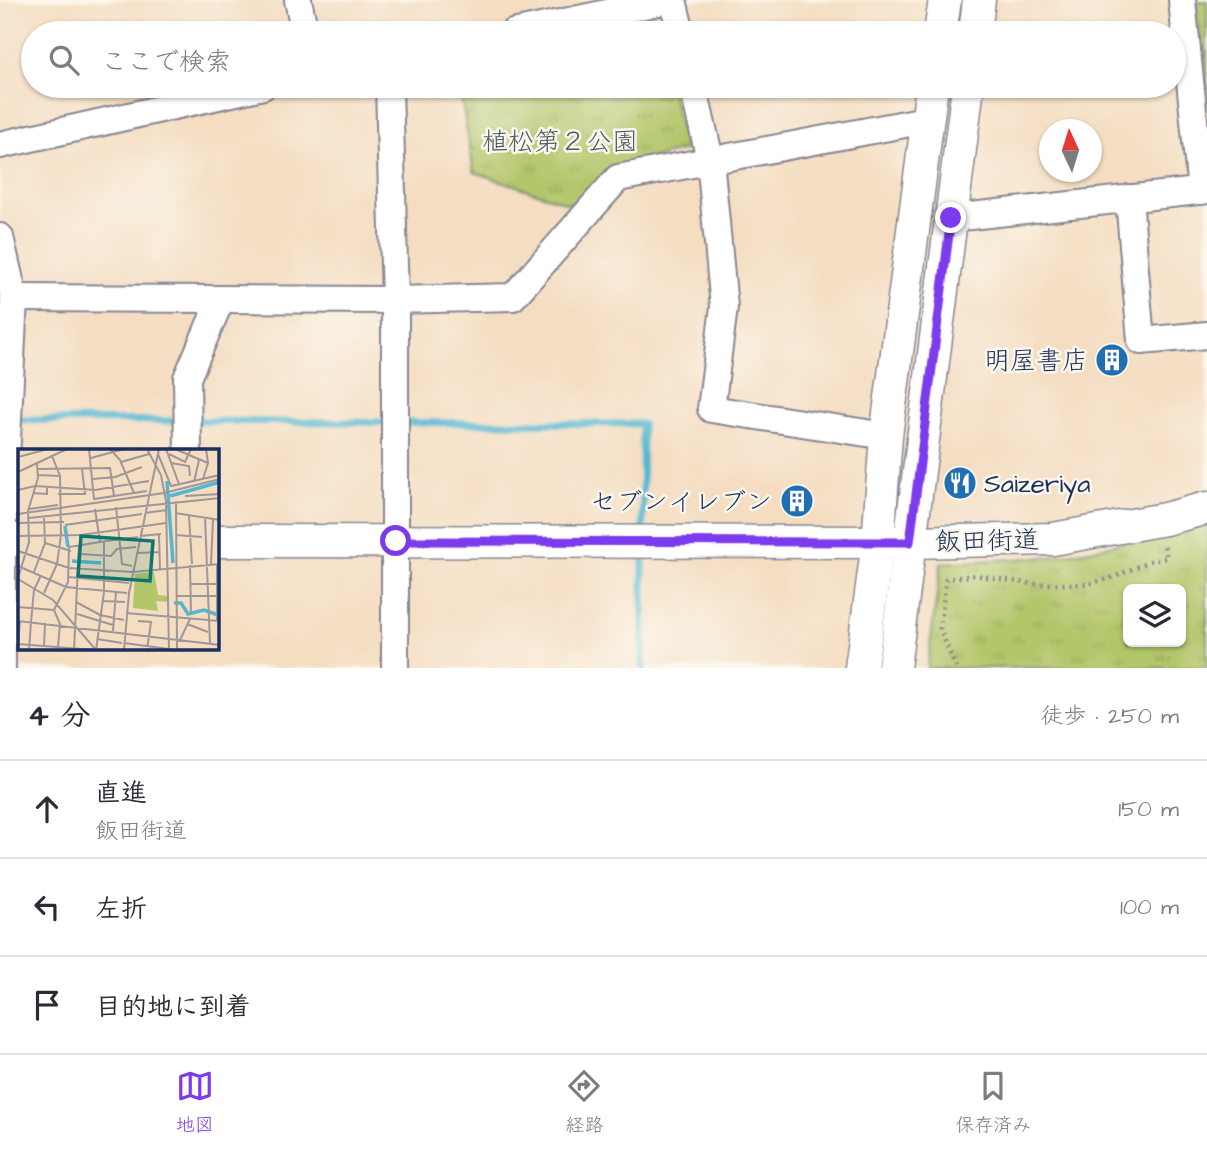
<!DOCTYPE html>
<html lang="ja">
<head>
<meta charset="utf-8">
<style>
  body { margin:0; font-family:"Architects Daughter","Klee One",sans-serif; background:#f7f7f7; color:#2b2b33 }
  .controls { position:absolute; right:21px; bottom:21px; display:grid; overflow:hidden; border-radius:10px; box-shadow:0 2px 5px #0004 }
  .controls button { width:63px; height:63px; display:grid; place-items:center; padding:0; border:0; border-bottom:2px solid #e1e1e2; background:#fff; color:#2b2b33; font:35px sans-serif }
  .compass { position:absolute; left:1039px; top:119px; width:63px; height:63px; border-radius:50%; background:#fff; box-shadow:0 2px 5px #0004; rotate:356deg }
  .stop { position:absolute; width:21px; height:21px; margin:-16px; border:5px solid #7c3aed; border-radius:50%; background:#fff }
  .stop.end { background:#7c3aed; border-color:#fff; box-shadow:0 2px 7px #0008 }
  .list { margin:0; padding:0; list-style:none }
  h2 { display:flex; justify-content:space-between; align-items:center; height:91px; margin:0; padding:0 28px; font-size:30px }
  h2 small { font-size:23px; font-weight:400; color:#7c7c81 }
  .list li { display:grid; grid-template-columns:46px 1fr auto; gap:21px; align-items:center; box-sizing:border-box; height:98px; padding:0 28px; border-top:2px solid #e1e1e2 }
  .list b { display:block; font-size:26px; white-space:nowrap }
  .list p { margin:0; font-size:23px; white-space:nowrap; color:#7c7c81 }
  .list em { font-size:23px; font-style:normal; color:#7c7c81 }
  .icon { flex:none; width:38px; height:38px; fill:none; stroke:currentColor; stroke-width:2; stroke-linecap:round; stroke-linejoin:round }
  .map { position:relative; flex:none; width:1207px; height:668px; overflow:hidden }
  .search { position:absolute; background:#fff; box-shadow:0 2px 5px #0004; left:21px; right:21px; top:21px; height:77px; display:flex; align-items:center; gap:18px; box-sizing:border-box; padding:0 24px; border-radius:38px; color:#7c7c81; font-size:26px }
  .sheet { height:385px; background:#fff }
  nav { display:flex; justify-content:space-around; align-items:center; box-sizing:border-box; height:98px; border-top:2px solid #e1e1e2; background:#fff; font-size:19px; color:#7c7c81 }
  nav a { display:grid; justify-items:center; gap:4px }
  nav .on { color:#7c3aed }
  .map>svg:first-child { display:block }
  .park { fill:url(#park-tufts); stroke:#667a64; stroke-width:2; fill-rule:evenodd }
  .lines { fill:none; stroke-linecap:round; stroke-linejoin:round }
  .stream { stroke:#53b7d1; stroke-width:7 }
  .minor-casing { stroke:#888690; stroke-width:30 }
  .tertiary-casing { stroke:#888690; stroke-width:35 }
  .path { stroke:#888690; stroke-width:4.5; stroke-dasharray:2 5; stroke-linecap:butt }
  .minor { stroke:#fff; stroke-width:26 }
  .tertiary { stroke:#fff; stroke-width:32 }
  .route { stroke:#7c3aed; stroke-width:9 }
  .labels { text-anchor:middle; stroke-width:5; stroke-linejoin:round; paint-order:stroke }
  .park-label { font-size:26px; fill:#485c62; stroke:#fbf7ec }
  .poi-label { font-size:26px; fill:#1b2f5e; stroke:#fbf7ec; text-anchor:end }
  .street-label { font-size:26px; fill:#1b2f5e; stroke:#fbf7ec }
  .inset-river { fill:none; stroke:#53b7d1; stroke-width:3.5 }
  .inset-road { fill:none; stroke:#9d9799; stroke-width:2 }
  .view { fill:#0f766e; fill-opacity:0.15; stroke:#0f766e; stroke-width:3.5 }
  .inset-edge { fill:none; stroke:#1b2f5e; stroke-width:3.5 }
</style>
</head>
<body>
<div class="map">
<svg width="1207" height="668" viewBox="0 0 1207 668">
  <defs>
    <pattern id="park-tufts" width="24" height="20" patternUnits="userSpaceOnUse" patternTransform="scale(1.75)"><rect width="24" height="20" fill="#b2c66a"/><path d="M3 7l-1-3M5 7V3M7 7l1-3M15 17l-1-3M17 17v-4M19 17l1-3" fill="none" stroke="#98aa5e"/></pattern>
  </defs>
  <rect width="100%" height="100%" fill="#fbf7ec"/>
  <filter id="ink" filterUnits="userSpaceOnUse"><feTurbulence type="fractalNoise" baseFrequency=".0143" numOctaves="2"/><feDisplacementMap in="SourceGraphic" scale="14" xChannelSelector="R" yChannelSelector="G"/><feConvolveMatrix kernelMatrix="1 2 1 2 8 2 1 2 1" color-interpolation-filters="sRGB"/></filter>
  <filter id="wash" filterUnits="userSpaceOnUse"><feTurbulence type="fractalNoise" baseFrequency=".00686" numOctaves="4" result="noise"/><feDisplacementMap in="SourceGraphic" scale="28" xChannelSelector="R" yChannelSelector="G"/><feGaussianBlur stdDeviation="1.57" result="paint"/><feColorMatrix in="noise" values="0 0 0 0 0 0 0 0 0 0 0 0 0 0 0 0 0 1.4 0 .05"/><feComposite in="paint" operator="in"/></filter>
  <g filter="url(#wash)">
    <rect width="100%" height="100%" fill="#f4ddc1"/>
    <g class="park">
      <polygon points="1207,1 1207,108 1196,2"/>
      <polygon points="655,17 659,33 582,33"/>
      <polygon points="459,86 671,86 685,150 610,168 579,207 474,172"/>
      <path d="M 1207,520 L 1207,668 L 927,668 L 941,563 L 1049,557 L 1096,549 ZM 1128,589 L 1181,589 L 1181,642 L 1128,642 Z"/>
    </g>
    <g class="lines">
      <g class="stream">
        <polyline points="15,420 181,421"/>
        <polyline points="193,421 642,424 643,533"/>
        <polyline points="643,549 643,668"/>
      </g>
    </g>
  </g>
  <g filter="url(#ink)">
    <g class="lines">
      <defs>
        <g id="minor">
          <polyline points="298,0 305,33"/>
          <polyline points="673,0 681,33"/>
          <polyline points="1182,0 1201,191"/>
          <polyline points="513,33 668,0"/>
          <polyline points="389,86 395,300 395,668"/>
          <polyline points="693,86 710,159 724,307 711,409 886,436"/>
          <polyline points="0,145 263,86"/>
          <polyline points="1129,198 1141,341 1207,335"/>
          <polyline points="952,218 1207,190"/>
          <polyline points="0,237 14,298 2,540 2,668"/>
          <polyline points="14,298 395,300 513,297 618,178 926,120"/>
          <polyline points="188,451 187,378 221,299"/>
        </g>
        <g id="tertiary">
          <polyline points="940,33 945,0"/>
          <polyline points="975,33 979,0"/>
          <polyline points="0,540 19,540"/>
          <polyline points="217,541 910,542 1053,539 1165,519 1207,508"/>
          <polyline points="861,668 878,542 886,436 932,86"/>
          <polyline points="894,668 968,86"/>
        </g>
      </defs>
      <use href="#minor" class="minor-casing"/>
      <use href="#tertiary" class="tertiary-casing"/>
      <polyline class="path" points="956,668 940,629 946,579 975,575 1032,584 1086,584 1109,579 1151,561 1167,558 1164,545"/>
      <use href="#minor" class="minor"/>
      <use href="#tertiary" class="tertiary"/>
    </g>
  </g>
  <g class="lines" filter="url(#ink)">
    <polyline class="route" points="396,541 910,542 951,218"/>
  </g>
  <defs>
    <symbol id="building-disc" viewBox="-11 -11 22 22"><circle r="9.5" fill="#1f6fb2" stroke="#fbf7ec"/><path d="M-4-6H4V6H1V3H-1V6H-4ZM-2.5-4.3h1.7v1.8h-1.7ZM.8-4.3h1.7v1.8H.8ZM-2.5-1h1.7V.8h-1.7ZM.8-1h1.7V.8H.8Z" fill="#fff"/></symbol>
    <symbol id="restaurant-disc" viewBox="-11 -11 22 22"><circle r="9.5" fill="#1f6fb2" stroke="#fbf7ec"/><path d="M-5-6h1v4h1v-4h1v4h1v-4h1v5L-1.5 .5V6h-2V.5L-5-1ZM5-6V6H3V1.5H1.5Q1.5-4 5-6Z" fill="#fff"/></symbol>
  </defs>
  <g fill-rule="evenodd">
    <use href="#building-disc" x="1093" y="341" width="38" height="38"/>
    <use href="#restaurant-disc" x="941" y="464" width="38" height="38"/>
    <use href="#building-disc" x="778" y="482" width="38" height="38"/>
  </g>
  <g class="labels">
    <g class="park-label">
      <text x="560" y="150">植松第２公園</text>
    </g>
    <g class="poi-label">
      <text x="1088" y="369">明屋書店</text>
      <text x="984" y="492" text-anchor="start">Saizeriya</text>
      <text x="772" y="510">セブンイレブン</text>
    </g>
    <g class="street-label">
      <text transform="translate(987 540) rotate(-1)" y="9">飯田街道</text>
    </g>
  </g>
  <g transform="translate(18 449)">
    <rect width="201" height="201" fill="#f4ddc1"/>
    <path d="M 136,123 L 140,146 L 150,147 L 150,153 L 138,152 L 140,162 L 115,159 L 117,125 Z" fill="#b2c66a"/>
    <path class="inset-river" d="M 149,32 L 155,114M 152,47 L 202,33M 47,77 L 50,98M 54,112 L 83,114M 156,154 L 163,154 L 170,165 L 186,161 L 200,166"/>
    <path class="inset-road" d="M 71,0 L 76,50 L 129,42M 92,0 L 102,11 L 116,44M 129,0 L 143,26 L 148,52 L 151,201M 148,0 L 161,35M 157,0 L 190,14M 140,5 L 153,37 L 202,26M 151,5 L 167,13 L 173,0M 0,8 L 30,0M 73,9 L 106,0M 103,13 L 131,5M 153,14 L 171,17 L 172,27M 20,20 L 92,19 L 96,47M 0,23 L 49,0M 20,26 L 42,27M 75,30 L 97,28 L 124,18M 185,30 L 190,14 L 188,0M 176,33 L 181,11M 0,41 L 17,37 L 77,41 L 131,32M 15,44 L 29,45 L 29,38M 40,45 L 67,45 L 64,20M 167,47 L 202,45M 158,52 L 159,201M 98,58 L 104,115 L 114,117M 11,60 L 40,56M 77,60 L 82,93 L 120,88M 127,64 L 149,61M 157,64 L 202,71M 0,65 L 146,44 L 202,30M 171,67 L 174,115M 187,68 L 192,195M 11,69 L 202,49M 0,74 L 46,73M 47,76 L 124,65M 141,85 L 142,121M 158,86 L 184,88M 0,87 L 63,86 L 148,74M 122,87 L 143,85M 27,94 L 53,102M 0,102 L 51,119 L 115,123 L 202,115M 119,104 L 142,103M 63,105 L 93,107 L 99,100 L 118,98M 193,115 L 195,71M 199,115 L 199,172M 172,116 L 173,165M 0,117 L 48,138 L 109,144M 16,123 L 27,94 L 26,67M 51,128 L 111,134M 0,129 L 11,93 L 10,62 L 20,29 L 19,15M 0,130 L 35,151 L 78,201M 172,135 L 201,135M 26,144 L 39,115 L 43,86 L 42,27 L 34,7M 0,147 L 0,173M 158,147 L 201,147M 84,152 L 107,153M 58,153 L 82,166 L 106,171M 0,158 L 36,161M 108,164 L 202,172M 59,165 L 95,176M 0,172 L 202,196M 120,172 L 133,173 L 129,201M 13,173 L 16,141 L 23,126M 169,175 L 190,183M 95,182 L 98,143M 79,190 L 104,194M 162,191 L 172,170M 106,194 L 151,200M 0,195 L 77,201M 0,197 L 2,172M 26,197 L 27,174M 40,198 L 42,175 L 36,161 L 50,133 L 51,98 L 82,93M 11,201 L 13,173M 56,201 L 61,96M 78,201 L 86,143 L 86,93M 106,201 L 111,144 L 141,0"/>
    <path class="view" d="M 63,87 L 135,92 L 132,132 L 60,127 Z"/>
    <rect width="201" height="201" class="inset-edge"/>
  </g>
</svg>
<div class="controls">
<button><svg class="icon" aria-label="layers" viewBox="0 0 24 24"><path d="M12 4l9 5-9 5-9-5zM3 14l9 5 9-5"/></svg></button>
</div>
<svg class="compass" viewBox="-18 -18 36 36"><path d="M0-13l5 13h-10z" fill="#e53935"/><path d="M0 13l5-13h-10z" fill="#7c7c81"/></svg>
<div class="stop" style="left:396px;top:541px"></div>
<div class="stop end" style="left:951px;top:218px"></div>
<div class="search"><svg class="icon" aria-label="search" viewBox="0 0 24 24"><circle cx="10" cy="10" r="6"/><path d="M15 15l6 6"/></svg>ここで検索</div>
</div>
<section class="sheet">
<h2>4 分<small>徒歩 · 250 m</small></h2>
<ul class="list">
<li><svg class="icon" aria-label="ahead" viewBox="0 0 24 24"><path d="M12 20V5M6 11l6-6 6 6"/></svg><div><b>直進</b><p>飯田街道</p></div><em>150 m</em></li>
<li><svg class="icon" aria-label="left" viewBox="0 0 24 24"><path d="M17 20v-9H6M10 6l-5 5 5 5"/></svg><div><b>左折</b></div><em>100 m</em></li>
<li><svg class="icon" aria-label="arrive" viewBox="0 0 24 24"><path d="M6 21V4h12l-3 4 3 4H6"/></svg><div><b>目的地に到着</b></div></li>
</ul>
</section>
<nav>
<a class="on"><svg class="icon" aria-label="map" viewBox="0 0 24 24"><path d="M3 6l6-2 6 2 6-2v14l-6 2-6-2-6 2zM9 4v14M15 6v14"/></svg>地図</a>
<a><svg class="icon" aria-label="directions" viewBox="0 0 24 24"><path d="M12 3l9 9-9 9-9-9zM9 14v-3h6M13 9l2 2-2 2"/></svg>経路</a>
<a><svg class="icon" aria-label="saved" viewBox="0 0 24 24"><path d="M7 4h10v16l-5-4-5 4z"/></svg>保存済み</a>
</nav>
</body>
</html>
